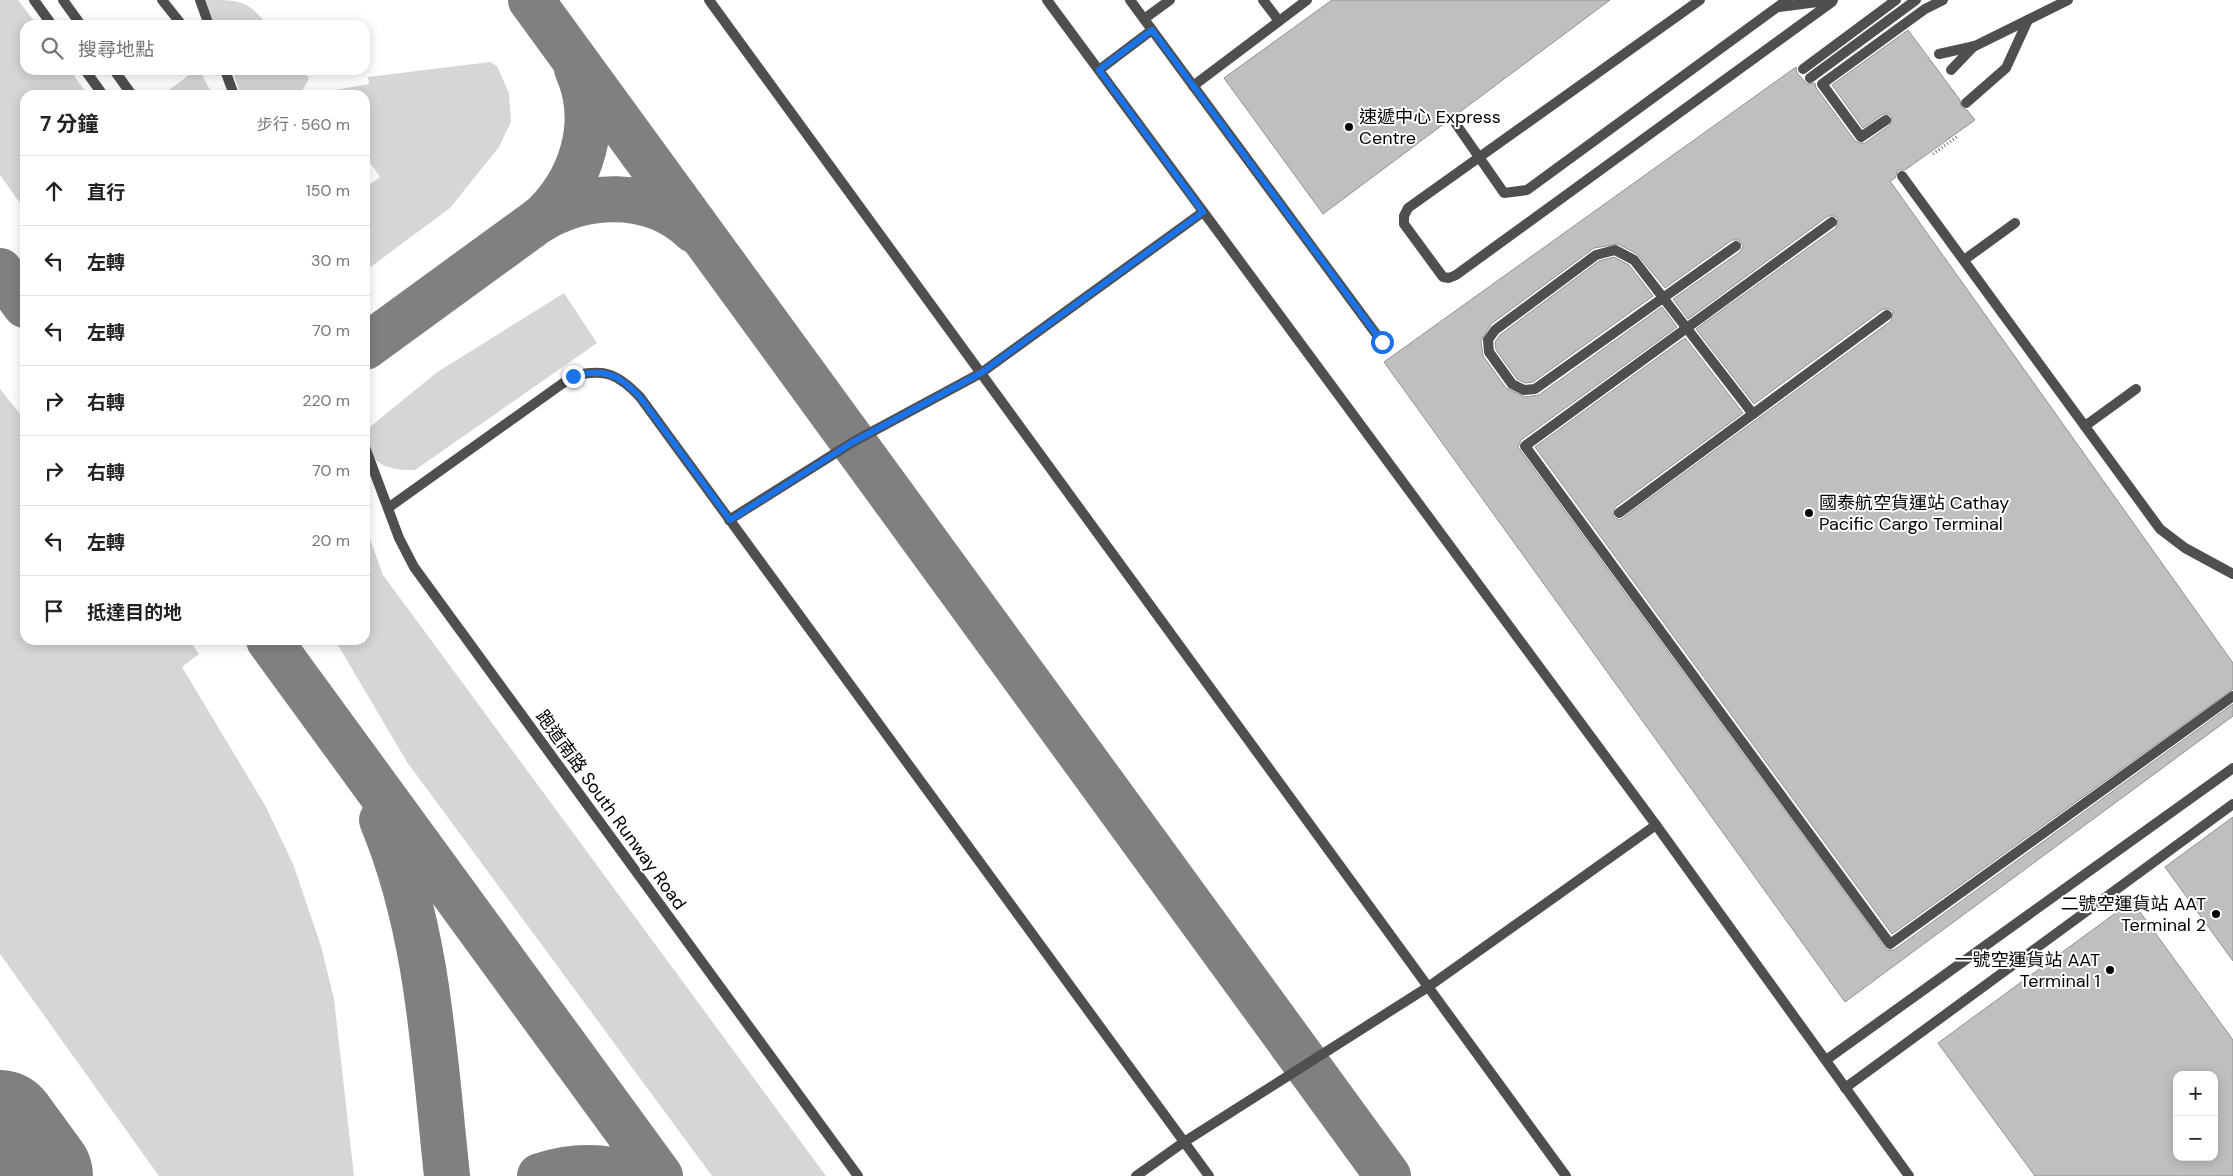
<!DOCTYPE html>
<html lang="zh-TW">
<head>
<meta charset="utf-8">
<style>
  body { margin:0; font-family:"DM Sans","Noto Sans TC",sans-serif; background:#f2f2f2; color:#222 }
  .controls { position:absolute; right:15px; bottom:15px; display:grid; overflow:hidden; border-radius:10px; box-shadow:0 2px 12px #0003 }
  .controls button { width:45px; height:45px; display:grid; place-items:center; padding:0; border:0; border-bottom:1px solid #e0e0e0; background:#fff; color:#222; font:25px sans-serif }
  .stop { position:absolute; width:15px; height:15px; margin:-11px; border:4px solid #1a73e8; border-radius:50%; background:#fff }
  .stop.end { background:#1a73e8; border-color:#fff; box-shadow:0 1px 5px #0008 }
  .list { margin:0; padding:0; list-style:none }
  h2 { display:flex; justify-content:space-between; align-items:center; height:65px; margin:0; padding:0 20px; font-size:21px }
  h2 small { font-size:16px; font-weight:400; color:#767676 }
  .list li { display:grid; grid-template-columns:32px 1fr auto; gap:15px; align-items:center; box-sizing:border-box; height:70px; padding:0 20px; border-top:1px solid #e0e0e0 }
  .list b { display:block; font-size:19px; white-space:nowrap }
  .list em { font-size:16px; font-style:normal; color:#767676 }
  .icon { flex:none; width:28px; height:28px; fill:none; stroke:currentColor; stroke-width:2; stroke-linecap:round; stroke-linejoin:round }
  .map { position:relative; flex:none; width:2233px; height:1176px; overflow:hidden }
  .search { position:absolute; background:#fff; box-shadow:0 2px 12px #0003; left:20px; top:20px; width:350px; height:55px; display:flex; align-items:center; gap:12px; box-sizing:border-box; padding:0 18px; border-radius:15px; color:#767676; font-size:19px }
  .panel { position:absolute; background:#fff; box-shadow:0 2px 12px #0003; left:20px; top:90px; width:350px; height:555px; border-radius:15px }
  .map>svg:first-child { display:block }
  .green { fill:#d6d6d6 }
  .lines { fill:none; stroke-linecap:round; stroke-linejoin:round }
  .taxiway { stroke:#808080; stroke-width:46 }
  .runway { stroke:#808080; stroke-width:116 }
  .building { fill:#bfbfbf; stroke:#939393; fill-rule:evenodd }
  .path { stroke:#717171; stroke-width:3; stroke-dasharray:1 2.5; stroke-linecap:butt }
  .service { stroke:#4f4f4f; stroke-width:10 }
  .service-bridge { stroke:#4f4f4f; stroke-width:10 }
  .route { stroke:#1a73e8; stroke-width:6 }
  .poi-dot { fill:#000; stroke:#fff; stroke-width:2 }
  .labels { text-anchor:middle; stroke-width:4; stroke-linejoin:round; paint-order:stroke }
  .poi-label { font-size:18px; fill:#000; stroke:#fff; text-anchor:start }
  .street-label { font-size:18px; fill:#000; stroke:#fff }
</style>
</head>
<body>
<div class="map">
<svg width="2233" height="1176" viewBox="0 0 2233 1176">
  <rect width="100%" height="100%" fill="#fff"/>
  <g class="green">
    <polygon points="0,0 18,0 37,25 25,25 25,70 70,70 88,95 25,95 25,210 0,175"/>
    <path d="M 206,0 C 241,0 247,0 267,25 L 215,25 Z"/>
    <polygon points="490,62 497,66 509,93 511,122 499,147 450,208 365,271 365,218 369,207 365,198 365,188 380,177 365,155 365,95 330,95 335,90 369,84 368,77"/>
    <polygon points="196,70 199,70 213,95 162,95"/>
    <polygon points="232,70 302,70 309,78 300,95 241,95"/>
    <path d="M 564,293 L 597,343 L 415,470 C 386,471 366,463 365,431 L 436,373 Z"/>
    <polygon points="0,389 25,420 25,640 189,640 199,654 182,667 266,807 293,864 321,946 334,999 354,1176 159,1176 0,954"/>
    <polygon points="365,525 383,575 826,1176 712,1176 407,762 335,640 365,640"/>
  </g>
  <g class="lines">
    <g class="taxiway">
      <polyline points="531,0 1388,1176"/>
      <path d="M 540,220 C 582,182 601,122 577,69"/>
      <polyline points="0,271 25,305"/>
      <path d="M 365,347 L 538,221 C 585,192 651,189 694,230"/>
      <polyline points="269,640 660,1176"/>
      <path d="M 382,820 C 429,933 434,1056 447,1176"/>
      <polyline points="0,1126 4,1133"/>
      <path d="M 540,1176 C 573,1165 603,1165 636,1176"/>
    </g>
    <polyline class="runway" points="0,1128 35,1176"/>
  </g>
  <g class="building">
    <polygon points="1332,0 1610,0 1323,214 1224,78"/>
    <polygon points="1908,30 1960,100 1961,107 1967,110 1975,120 1905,170 1898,170 1895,178 1890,181 2233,663 2233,689 1892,934 1535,447 1685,338 1743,413 1615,507 1613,517 1620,520 1891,321 1893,311 1889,309 1883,309 1754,404 1696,329 1836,228 1838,218 1834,216 1828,216 1688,319 1673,299 1740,252 1743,246 1739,240 1732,240 1665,288 1637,254 1618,244 1594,248 1491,324 1481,341 1483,356 1506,388 1525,397 1539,395 1662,307 1677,327 1521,440 1518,447 1887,950 1894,950 2233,704 2233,716 1845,1002 1384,362 1796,67 1797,73 1807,84 1815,83 1816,88 1855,141 1859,143 1865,143 1890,125 1892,117 1889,114 1883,114 1863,128 1832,85"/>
    <polygon points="1614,257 1629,265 1653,296 1533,382 1525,383 1517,379 1496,350 1495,342 1500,335 1599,261"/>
    <polygon points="2233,817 2233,961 2165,867"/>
    <path d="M 2132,901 L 2233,1040 L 2233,1176 L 2035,1176 L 1938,1043 ZM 2177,1075 L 2214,1075 L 2214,1157 L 2177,1157 Z"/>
  </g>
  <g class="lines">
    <polyline class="path" points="1933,154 1958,136"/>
    <g class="service">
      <polyline points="34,0 52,25"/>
      <polyline points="63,0 81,25"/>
      <polyline points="162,0 182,25"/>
      <polyline points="200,0 209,25"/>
      <polyline points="709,0 1566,1176"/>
      <polyline points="1047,0 1656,825 1909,1176"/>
      <polyline points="1130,0 1382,342"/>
      <polyline points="1263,0 1279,21"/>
      <polyline points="1779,7 1833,0"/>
      <polyline points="1144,19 1170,0"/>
      <polyline points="1796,28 1832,2"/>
      <polyline points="1939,54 1975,46 2068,0"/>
      <polyline points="1803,69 1896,0"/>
      <polyline points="85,70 103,95"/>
      <polyline points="114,70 132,95"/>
      <polyline points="225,70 234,95"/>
      <polyline points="1099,70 1152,30"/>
      <polyline points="1951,70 1974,46"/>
      <polyline points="1810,78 1916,0"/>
      <polyline points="1193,86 1307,0"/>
      <polyline points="1966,103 2006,68 2028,20"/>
      <polyline points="1456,124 1504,193 1527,190 1787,0"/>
      <polyline points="1902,176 2160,529 2185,548 2233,574"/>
      <polyline points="1964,260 2015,223"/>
      <polyline points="1758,276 1832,222"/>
      <polyline points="2085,426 2136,389"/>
      <polyline points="365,447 399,538 414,567 858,1176"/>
      <path d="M 388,508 L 573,376 C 605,368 618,374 640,397 L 1209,1176"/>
      <polyline points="1619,513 1887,315"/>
      <polyline points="729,520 853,442 981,373 1203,212"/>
      <polyline points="1826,1060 2233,768"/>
      <polyline points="1845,1088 2233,804"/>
      <polyline points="1136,1176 1184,1142 1428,987 1656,825"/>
    </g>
    <g class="service-bridge">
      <polyline points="1700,0 1408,208 1404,216 1404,224 1443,277 1449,278 1456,275 1796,28"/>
      <polyline points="1886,120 1861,137 1822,84 1925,9 1943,0"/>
      <polyline points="1736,246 1535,389 1524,390 1512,384 1489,352 1488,340 1495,330 1596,255 1615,250 1634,260 1753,414"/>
      <polyline points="1758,276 1525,446 1890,944 2233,696"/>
    </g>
  </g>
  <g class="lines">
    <path class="route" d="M 573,376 C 605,368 618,374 640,397 L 730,520 L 853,442 L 981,373 L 1203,212 L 1099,70 L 1152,30 L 1382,342"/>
  </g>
  <g class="poi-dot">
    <circle cx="1349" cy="127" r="5"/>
    <circle cx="1809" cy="513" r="5"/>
    <circle cx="2216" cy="914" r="5"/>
    <circle cx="2110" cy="970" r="5"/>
  </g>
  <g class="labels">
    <g class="poi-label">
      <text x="1359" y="123">速遞中心 Express<tspan x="1359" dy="21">Centre</tspan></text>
      <text x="1819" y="509">國泰航空貨運站 Cathay<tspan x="1819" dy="21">Pacific Cargo Terminal</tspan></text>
      <text x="2206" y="910" text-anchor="end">二號空運貨站 AAT<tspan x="2206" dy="21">Terminal 2</tspan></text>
      <text x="2100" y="966" text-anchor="end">一號空運貨站 AAT<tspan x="2100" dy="21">Terminal 1</tspan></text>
    </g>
    <g class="street-label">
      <text transform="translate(611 810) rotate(54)" y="6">跑道南路 South Runway Road</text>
    </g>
  </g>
</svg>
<div class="controls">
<button>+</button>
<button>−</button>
</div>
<div class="stop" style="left:1382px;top:342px"></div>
<div class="stop end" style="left:573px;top:376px"></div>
<div class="search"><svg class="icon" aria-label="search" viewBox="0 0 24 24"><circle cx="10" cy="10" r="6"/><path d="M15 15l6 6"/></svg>搜尋地點</div>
<section class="panel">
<h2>7 分鐘<small>步行 · 560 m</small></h2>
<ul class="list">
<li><svg class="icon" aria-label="ahead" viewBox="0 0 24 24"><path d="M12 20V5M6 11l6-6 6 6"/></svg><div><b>直行</b></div><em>150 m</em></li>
<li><svg class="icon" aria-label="left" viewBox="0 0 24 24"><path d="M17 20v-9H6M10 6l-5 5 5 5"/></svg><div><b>左轉</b></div><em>30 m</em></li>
<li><svg class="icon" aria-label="left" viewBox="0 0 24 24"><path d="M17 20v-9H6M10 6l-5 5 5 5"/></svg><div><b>左轉</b></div><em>70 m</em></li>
<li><svg class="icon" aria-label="right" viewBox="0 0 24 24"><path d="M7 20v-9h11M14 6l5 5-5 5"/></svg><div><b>右轉</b></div><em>220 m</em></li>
<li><svg class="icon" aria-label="right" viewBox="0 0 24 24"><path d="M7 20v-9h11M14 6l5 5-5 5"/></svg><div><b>右轉</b></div><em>70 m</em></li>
<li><svg class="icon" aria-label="left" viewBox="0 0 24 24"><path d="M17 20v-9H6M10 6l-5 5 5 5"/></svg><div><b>左轉</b></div><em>20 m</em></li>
<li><svg class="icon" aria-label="arrive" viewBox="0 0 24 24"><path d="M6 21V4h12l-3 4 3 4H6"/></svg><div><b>抵達目的地</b></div></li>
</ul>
</section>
</div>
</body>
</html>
